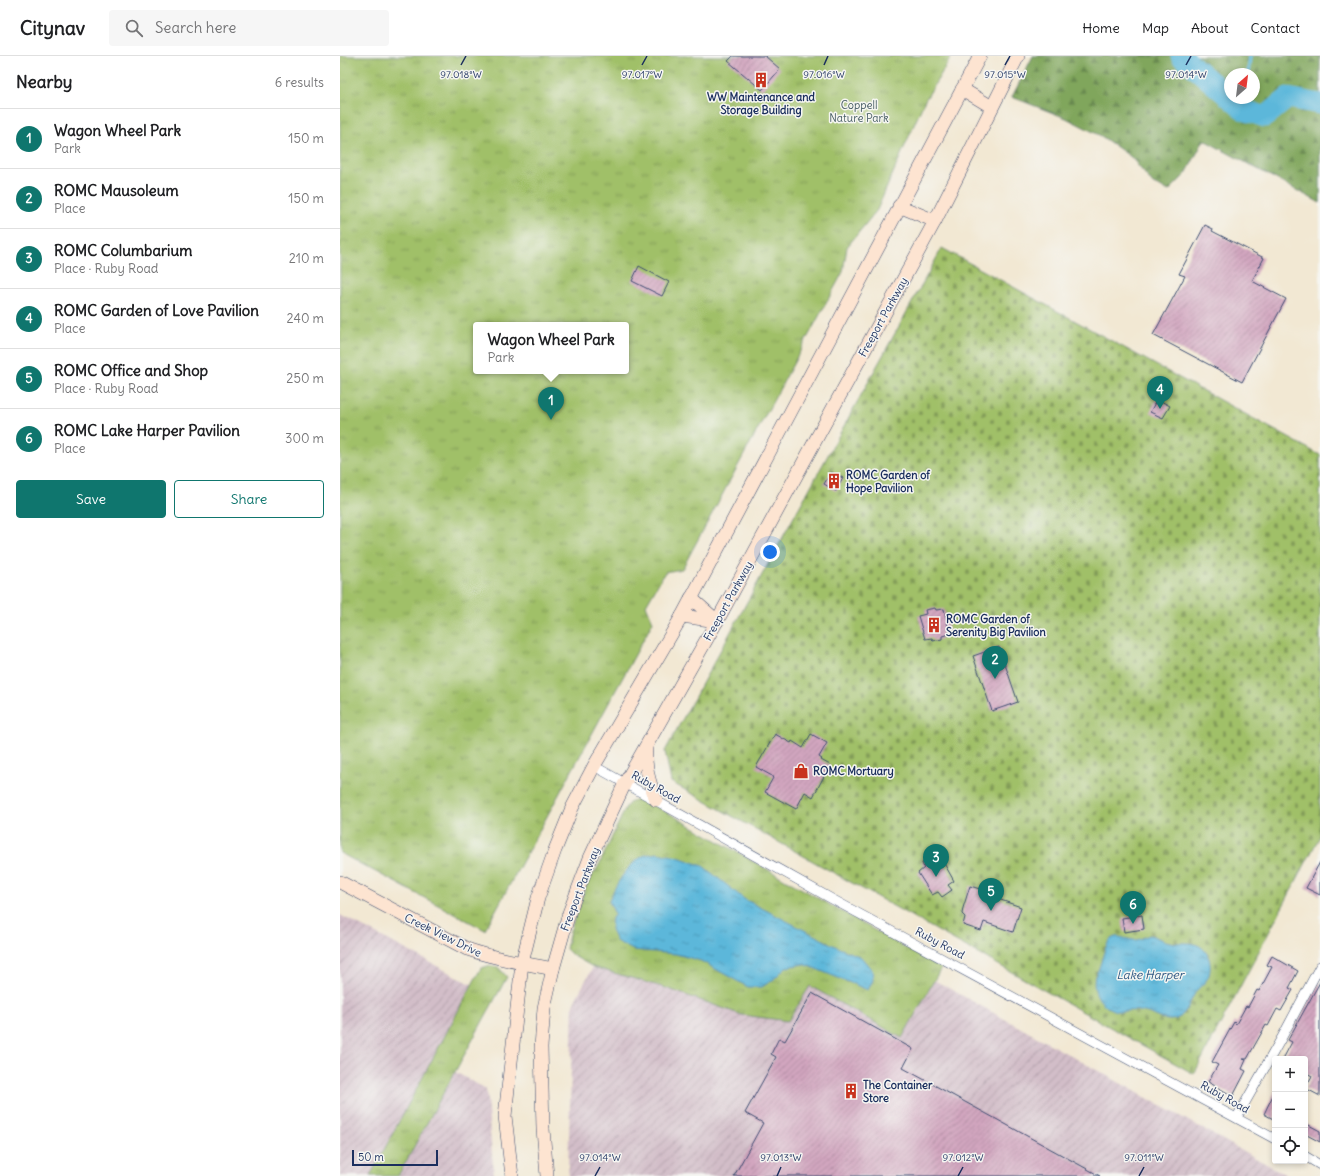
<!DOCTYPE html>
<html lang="en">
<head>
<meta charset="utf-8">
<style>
  body { margin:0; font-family:Delius,sans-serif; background:#f6f6f6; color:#202124 }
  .controls { position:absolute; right:12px; bottom:12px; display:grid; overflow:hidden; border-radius:4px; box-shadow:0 2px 6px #0003 }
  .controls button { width:36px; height:36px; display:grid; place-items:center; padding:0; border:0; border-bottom:1px solid #e0e0e0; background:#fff; color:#202124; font:20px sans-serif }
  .compass { position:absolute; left:884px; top:12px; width:36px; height:36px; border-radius:50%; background:#fff; box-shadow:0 2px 6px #0003; rotate:28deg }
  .scale { position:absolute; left:12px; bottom:10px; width:86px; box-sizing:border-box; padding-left:4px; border:2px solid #1b2f5e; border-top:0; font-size:11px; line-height:14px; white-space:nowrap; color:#1b2f5e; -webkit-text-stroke:3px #f6f6f2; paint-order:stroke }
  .you { position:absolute; left:430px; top:496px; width:14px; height:14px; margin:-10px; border:3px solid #fff; border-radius:50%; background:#1a73e8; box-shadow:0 0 0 6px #1a73e833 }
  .badge { display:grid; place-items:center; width:26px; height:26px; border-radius:50%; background:#0f766e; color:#fff; font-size:13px; font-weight:700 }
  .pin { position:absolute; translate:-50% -33px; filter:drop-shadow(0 1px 2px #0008) }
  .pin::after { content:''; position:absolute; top:21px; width:14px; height:12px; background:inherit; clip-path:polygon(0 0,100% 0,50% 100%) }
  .popup { position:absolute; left:133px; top:266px; width:156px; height:52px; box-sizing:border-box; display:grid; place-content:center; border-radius:4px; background:#fff; filter:drop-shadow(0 1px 3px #0005); font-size:13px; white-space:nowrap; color:#757577 }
  .popup b { font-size:15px; color:#202124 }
  .popup::after { content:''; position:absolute; left:50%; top:100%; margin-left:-8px; border:8px solid transparent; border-top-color:#fff }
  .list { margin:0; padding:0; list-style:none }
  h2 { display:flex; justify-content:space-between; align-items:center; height:52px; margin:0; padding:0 16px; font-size:17px }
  h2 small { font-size:13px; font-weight:400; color:#757577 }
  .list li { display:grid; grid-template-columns:26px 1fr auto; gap:12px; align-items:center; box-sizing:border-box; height:60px; padding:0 16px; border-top:1px solid #e0e0e0 }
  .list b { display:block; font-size:15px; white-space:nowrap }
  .list p { margin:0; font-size:13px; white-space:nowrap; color:#757577 }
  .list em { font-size:13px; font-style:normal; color:#757577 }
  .actions { display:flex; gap:8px; padding:12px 16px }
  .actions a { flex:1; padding:9px 0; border:1px solid #0f766e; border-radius:4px; text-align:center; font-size:14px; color:#0f766e }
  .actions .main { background:#0f766e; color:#fff }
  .icon { flex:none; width:22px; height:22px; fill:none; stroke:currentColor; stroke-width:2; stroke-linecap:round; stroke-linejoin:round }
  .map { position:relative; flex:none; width:980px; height:1120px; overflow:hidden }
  header { display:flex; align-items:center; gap:24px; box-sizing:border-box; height:56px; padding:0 20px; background:#fff; border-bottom:1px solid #e0e0e0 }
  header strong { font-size:19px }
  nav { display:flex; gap:22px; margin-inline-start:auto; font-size:14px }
  .search { width:280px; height:36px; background:#f6f6f6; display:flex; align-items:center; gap:10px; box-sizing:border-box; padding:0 14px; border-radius:4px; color:#757577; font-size:15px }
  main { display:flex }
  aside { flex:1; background:#fff }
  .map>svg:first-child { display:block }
  .industrial { fill:url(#industrial-furrows) }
  .forest { fill:url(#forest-firs); stroke:#4e6a5d; fill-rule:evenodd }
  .cemetery { fill:url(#cemetery-stones); stroke:#5e7863 }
  .park { fill:url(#park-tufts); stroke:#5e7863; fill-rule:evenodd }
  .water { fill:url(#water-ripples); stroke:#3c739c }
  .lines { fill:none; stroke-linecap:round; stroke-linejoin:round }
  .stream { stroke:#5cb7da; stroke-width:3.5 }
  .river { stroke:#5cb7da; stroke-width:21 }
  .building { fill:url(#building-hatch) }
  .street-casing { stroke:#3b4b70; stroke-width:10 }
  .secondary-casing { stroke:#3b4b70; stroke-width:14 }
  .street { stroke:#fff; stroke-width:9 }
  .secondary { stroke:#fde4d1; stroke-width:13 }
  .ticks { fill:none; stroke:#1b2f5e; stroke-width:1.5 }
  .labels { text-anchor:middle; stroke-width:3; stroke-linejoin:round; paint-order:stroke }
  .poi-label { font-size:11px; font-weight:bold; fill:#1b2f5e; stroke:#f6f6f2; text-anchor:start }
  .park-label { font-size:11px; fill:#435a61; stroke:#f6f6f2 }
  .street-label { font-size:11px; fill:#1b2f5e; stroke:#f6f6f2 }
  .water-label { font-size:12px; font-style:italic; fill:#2e5883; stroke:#f6f6f2 }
  .ticks-label { font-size:10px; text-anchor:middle; fill:#1b2f5e; stroke:#f6f6f2; stroke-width:3; stroke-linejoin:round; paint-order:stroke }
</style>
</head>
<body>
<header>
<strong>Citynav</strong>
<div class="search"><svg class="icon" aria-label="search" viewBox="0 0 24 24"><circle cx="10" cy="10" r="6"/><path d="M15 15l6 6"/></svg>Search here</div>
<nav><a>Home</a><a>Map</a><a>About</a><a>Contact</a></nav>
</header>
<main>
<aside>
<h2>Nearby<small>6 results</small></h2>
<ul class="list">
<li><span class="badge">1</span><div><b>Wagon Wheel Park</b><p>Park</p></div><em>150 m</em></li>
<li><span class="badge">2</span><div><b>ROMC Mausoleum</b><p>Place</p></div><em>150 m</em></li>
<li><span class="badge">3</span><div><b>ROMC Columbarium</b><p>Place · Ruby Road</p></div><em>210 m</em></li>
<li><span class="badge">4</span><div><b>ROMC Garden of Love Pavilion</b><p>Place</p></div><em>240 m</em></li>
<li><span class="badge">5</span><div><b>ROMC Office and Shop</b><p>Place · Ruby Road</p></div><em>250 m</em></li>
<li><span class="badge">6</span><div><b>ROMC Lake Harper Pavilion</b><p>Place</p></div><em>300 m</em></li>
</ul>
<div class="actions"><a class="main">Save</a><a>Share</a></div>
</aside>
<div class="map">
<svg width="980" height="1120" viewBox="0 0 980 1120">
  <defs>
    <pattern id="industrial-furrows" width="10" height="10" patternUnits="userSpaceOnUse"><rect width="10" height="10" fill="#d2bdc8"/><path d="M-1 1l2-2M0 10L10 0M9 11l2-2" fill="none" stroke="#aa9aa6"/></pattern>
    <pattern id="forest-firs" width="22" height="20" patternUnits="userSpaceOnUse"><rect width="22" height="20" fill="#80a65c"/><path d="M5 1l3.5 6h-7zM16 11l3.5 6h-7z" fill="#68884f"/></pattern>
    <pattern id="cemetery-stones" width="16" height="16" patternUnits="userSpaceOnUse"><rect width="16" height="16" fill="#a0c068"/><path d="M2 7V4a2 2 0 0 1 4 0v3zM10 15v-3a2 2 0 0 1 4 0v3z" fill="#829c59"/></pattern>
    <pattern id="park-tufts" width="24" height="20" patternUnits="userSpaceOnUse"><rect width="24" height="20" fill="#a0c068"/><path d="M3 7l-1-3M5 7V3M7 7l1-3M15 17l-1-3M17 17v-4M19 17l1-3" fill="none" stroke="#829c59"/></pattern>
    <pattern id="water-ripples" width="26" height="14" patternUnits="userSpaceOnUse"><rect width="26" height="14" fill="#5cb7da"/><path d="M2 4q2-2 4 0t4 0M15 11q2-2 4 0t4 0" fill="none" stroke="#4b95b4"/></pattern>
    <pattern id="building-hatch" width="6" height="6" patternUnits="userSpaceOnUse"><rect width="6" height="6" fill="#d2a6bf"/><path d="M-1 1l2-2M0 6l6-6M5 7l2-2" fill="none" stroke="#aa889e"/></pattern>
  </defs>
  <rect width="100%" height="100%" fill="#f6f6f2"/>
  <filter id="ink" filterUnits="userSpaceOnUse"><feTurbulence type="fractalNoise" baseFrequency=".025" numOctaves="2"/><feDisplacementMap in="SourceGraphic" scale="8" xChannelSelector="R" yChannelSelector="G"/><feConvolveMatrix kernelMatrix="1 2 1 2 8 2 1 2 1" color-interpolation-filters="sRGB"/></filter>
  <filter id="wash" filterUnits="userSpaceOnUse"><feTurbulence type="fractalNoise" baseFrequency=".012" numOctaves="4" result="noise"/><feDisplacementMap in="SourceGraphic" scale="16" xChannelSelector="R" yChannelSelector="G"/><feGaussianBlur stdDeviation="0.9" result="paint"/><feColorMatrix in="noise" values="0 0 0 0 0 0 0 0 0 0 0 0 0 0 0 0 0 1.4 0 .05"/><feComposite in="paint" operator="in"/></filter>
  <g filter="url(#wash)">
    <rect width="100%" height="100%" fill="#f2e8d3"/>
    <g class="industrial">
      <polygon points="0,859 133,929 30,1120 0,1120"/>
      <polygon points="253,911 326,932 470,930 562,982 594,924 948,1120 229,1120 228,1113 233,948"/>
      <polygon points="115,1016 146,1033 154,1120 58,1120"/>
    </g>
    <path class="forest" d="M 693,0 L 980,0 L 980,147 L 864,84 L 846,118 L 829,135 L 813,128 L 791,101 L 761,80 L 726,62 L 672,41 ZM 890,18 L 914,18 L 914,42 L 890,42 Z"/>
    <polygon class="cemetery" points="602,192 980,399 980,780 854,1018 331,726 325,695"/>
    <g class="park">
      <path d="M 0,0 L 612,0 L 584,46 L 537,154 L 507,191 L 503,216 L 342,513 L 325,516 L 306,549 L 313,566 L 145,874 L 0,797 ZM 136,269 L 286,269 L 286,315 L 136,315 Z"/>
      <polygon points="301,743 332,759 601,912 562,982 470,930 448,965 402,959 326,932 253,911 232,899 226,893 230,875 246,830 258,811 286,751 291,745"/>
      <polygon points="148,910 158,911 167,921 58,1120 30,1120 141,912"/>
    </g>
    <g class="water">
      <path d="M 318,797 L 338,801 L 363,810 L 404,843 L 499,892 L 521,901 L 532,914 L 533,924 L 528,934 L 464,908 L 446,911 L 434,923 L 422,931 L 408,931 L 361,905 L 336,898 L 293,894 L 276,885 L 271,874 L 272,862 L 275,858 L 269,845 C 274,831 288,808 303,800 C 307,798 313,798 318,797 Z"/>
      <path d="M 810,879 C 817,881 823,885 830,886 C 838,888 848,886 854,888 C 869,891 874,911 867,923 C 865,927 860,930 857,934 C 850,943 848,958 836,963 C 825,967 815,958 804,956 C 795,953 786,956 777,955 C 762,952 751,936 755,920 C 756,918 758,915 759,912 C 762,905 763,896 767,889 C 774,875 782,883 793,884 C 799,885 805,880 810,879 Z"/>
    </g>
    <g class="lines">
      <g class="stream">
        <polyline points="908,18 910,0"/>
        <polyline points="904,54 905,42"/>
      </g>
      <polyline class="river" points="841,0 904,54 925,61 948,42 980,48"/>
    </g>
    <g id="blocks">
      <g class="building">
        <polygon points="393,0 425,0 440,13 422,34 388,5"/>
        <polygon points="865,169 873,173 872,175 924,202 912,225 946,243 902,326 813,279 845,220 839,218"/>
        <polygon points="299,210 329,226 322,240 292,225"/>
        <polygon points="817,343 830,350 823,362 810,356"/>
        <polygon points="491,416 503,422 496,435 484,428"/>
        <polygon points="595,552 596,554 604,553 610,578 602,580 602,583 593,585 592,582 585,583 578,560 586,558 585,554"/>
        <polygon points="659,591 678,646 652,655 633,600"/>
        <polygon points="435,678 451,687 452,685 463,692 471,678 487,687 479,701 482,703 481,704 490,709 473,741 465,736 456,753 425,736 433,722 432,721 432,720 416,711"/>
        <polygon points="591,801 595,806 601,802 614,825 608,829 612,834 602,841 598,836 592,839 578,817 584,812 582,807"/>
        <polygon points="980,806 980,839 966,832"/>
        <polygon points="630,830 653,837 652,841 681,851 673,876 644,866 641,875 623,869 625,861 622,858 623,852"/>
        <polygon points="802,859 804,873 784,876 782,862"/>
        <polygon points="932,900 958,915 949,932 953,934 941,955 937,953 928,970 926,969 907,1003 903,1003 906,1004 902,1013 906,1015 893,1040 868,1026 878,1009 872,1006 894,966 896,968 906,950 908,951 917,934 919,935 932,911 927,909"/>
        <polygon points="980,926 980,1040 965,1032 972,1020 965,1016 965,1003 943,1003 952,986 948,984"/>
        <polygon points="472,937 573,993 563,1012 760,1120 394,1120 423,1067 405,1057 436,1001 431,998 439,982 445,985"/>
        <polygon points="935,1035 935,1064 924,1058"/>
        <polygon points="965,1067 980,1075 980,1086 965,1078"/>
      </g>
    </g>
  </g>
  <g filter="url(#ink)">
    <use href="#blocks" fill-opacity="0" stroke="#3b4b70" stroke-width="1"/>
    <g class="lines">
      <defs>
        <g id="street">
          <polyline points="254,710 492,843 935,1083"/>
          <polyline points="897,1061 941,983 980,910"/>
          <polyline points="965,1100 980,1109"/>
        </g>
        <g id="secondary">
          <polyline points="622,33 652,51"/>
          <polyline points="559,150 595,165"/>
          <polyline points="351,542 377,565"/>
          <polyline points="342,560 377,565"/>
          <path d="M 306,692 C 305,713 309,725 316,744"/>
          <path d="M 0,826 L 127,893 C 155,903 183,907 213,913"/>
          <polyline points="172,1120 165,1060 182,907 198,842 215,794 232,752 254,710 342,560 640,0"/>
          <polyline points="207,1120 203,1073 201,991 204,952 213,913 229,857 250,802 285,727 377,565 595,165 678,0"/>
        </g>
      </defs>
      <use href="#street" class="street-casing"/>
      <use href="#secondary" class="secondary-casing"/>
      <use href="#street" class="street"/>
      <use href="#secondary" class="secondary"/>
    </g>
  </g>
  <path class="ticks" d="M 121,9 L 126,0M 302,9 L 307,0M 484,9 L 488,0M 665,9 L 670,0M 846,9 L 851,0M 255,1120 L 260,1111M 437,1120 L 441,1111M 618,1120 L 623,1111M 799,1120 L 804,1111"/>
  <defs>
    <symbol id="building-bare" viewBox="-9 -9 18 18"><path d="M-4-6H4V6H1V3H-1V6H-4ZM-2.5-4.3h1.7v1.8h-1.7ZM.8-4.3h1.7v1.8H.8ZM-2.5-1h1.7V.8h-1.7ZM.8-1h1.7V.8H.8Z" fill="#c8321e" stroke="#f6f6f2" stroke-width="2.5" paint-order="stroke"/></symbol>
    <symbol id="shop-bare" viewBox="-9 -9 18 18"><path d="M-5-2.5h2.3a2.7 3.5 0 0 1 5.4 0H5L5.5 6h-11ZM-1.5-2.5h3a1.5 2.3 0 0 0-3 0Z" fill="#c8321e" stroke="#f6f6f2" stroke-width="2.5" paint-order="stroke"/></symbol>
  </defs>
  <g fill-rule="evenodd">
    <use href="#building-bare" x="410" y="13" width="22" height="22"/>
    <use href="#building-bare" x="483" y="414" width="22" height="22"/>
    <use href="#building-bare" x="583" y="558" width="22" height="22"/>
    <use href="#shop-bare" x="450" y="704" width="22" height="22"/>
    <use href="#building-bare" x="500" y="1024" width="22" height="22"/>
  </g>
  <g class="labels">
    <g class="poi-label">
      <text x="421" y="45" text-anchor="middle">WW Maintenance and<tspan x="421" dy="13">Storage Building</tspan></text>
      <text x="506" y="423">ROMC Garden of<tspan x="506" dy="13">Hope Pavilion</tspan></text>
      <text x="606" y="567">ROMC Garden of<tspan x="606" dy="13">Serenity Big Pavilion</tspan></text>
      <text x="473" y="719">ROMC Mortuary</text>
      <text x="523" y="1033">The Container<tspan x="523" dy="13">Store</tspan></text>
    </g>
    <g class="park-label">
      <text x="519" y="53">Coppell<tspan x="519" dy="13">Nature Park</tspan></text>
    </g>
    <g class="street-label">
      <text transform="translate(543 261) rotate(-61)" y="4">Freeport Parkway</text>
      <text transform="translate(388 545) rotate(-61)" y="4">Freeport Parkway</text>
      <text transform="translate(316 731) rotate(29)" y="4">Ruby Road</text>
      <text transform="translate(240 833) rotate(-69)" y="4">Freeport Parkway</text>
      <text transform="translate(103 879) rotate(26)" y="4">Creek View Drive</text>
      <text transform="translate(600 887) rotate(28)" y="4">Ruby Road</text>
      <text transform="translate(885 1041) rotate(29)" y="4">Ruby Road</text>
    </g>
    <g class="water-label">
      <text x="810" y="923">Lake Harper</text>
    </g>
  </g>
  <g class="ticks-label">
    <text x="121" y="22">97.018°W</text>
    <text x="302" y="22">97.017°W</text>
    <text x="484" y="22">97.016°W</text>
    <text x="665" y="22">97.015°W</text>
    <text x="846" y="22">97.014°W</text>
    <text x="260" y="1105">97.014°W</text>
    <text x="441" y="1105">97.013°W</text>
    <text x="623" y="1105">97.012°W</text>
    <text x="804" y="1105">97.011°W</text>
  </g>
</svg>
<div class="controls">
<button>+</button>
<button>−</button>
<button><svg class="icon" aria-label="locate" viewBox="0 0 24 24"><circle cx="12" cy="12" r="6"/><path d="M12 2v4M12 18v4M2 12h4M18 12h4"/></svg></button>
</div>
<svg class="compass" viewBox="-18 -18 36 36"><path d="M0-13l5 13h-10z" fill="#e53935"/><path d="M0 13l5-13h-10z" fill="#757577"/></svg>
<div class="scale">50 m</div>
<div class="you"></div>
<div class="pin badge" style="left:211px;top:364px">1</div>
<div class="popup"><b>Wagon Wheel Park</b>Park</div>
<div class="pin badge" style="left:655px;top:623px">2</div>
<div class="pin badge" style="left:596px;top:821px">3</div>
<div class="pin badge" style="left:820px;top:353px">4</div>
<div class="pin badge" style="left:651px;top:855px">5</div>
<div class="pin badge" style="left:793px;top:868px">6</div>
</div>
</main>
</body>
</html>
